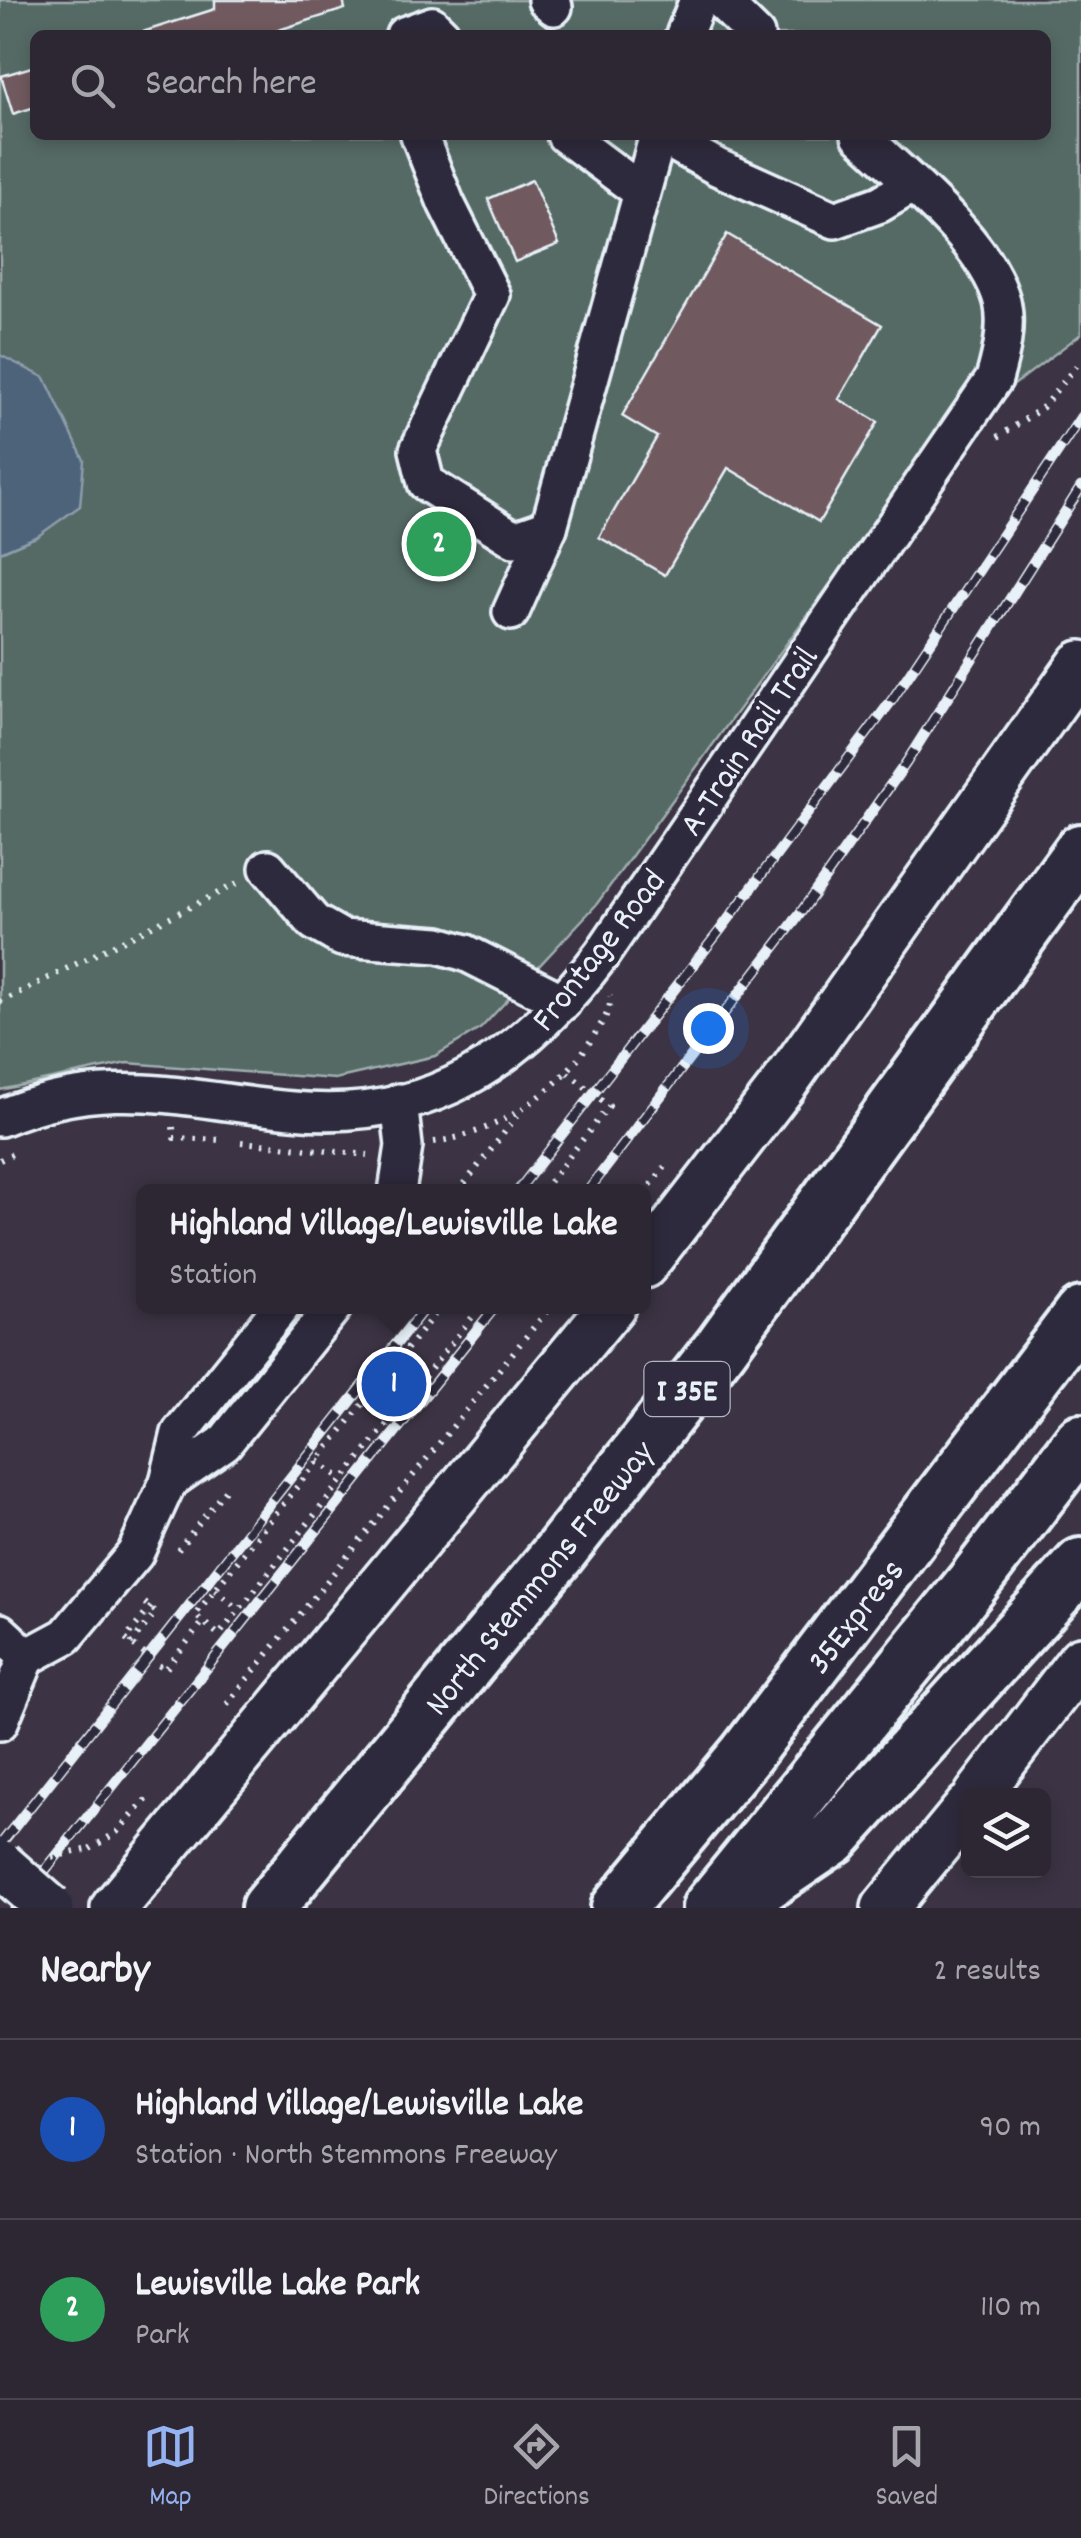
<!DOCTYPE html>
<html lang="en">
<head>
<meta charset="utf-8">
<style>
  body { margin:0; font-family:Dekko,sans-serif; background:#39333f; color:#f1f3f6 }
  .controls { position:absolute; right:30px; bottom:30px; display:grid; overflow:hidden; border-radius:15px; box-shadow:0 5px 15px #0003 }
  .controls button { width:90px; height:90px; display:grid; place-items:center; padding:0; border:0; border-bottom:2px solid #48444e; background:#2d2733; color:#f1f3f6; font:50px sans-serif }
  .you { position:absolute; left:708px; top:1028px; width:35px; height:35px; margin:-25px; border:8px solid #fff; border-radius:50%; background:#1a73e8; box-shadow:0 0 0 15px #1a73e833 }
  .badge { display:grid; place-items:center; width:65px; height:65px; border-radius:50%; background:#95b2f1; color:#fff; font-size:32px; font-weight:700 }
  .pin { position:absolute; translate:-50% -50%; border:5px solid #fff; box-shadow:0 2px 10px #0006 }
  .popup { position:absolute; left:136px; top:1184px; width:515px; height:130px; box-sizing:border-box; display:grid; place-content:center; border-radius:15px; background:#2d2733; filter:drop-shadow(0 2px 8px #0005); font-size:32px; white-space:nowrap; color:#a7a5ac }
  .popup b { font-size:38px; color:#f1f3f6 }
  .popup::after { content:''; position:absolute; left:50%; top:100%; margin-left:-20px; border:20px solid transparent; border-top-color:#2d2733 }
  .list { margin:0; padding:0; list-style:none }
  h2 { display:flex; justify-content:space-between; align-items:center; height:130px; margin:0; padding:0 40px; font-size:42px }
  h2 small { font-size:32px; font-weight:400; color:#a7a5ac }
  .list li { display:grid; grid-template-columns:65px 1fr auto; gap:30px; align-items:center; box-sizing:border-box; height:180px; padding:0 40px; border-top:2px solid #48444e }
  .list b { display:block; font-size:38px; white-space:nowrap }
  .list p { margin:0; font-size:32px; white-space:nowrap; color:#a7a5ac }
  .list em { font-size:32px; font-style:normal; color:#a7a5ac }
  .icon { flex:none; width:55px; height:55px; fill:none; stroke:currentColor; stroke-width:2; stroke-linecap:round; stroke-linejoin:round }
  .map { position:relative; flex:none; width:1081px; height:1908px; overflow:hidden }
  .search { position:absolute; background:#2d2733; box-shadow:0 5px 15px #0003; left:30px; right:30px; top:30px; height:110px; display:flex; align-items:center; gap:25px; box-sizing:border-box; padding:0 35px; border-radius:15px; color:#a7a5ac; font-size:38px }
  .sheet { height:490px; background:#2d2733 }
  nav { display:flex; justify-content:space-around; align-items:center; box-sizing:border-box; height:140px; border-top:2px solid #48444e; background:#2d2733; font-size:28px; color:#a7a5ac }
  nav a { display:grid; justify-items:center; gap:5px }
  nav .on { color:#95b2f1 }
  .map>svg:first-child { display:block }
  .green { fill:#566a65; stroke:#9faeae; stroke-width:2.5; fill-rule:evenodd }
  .water { fill:#4e647a; stroke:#8c9cac; stroke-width:2.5 }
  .building { fill:#705a5f; stroke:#e8f1f8; stroke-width:2.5 }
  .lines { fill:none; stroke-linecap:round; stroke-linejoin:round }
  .minor-casing { stroke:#e8f1f8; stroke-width:42 }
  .major-casing { stroke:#e8f1f8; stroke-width:52 }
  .highway-casing { stroke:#e8f1f8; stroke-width:60 }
  .path { stroke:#e8f1f8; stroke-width:6; stroke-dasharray:2.5 8; stroke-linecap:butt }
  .minor { stroke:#2f2a3d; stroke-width:35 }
  .major { stroke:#2f2a3d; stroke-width:45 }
  .highway { stroke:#2f2a3d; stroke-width:52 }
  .rail-casing { stroke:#e8f1f8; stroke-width:11 }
  .rail { stroke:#2f2a3d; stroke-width:8; stroke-dasharray:22; stroke-linecap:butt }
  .major-bridge-casing { stroke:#e8f1f8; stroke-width:52; stroke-linecap:butt }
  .path-bridge { stroke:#e8f1f8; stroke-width:6; stroke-dasharray:2.5 8; stroke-linecap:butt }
  .major-bridge { stroke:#2f2a3d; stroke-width:45 }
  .labels { text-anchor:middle; stroke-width:9; stroke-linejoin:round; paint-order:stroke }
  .shield { fill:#2f2a3d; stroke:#b0b5c0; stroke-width:2.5 }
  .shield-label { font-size:32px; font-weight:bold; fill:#e8f1f8 }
  .street-label { font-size:35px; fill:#e8f1f8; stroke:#2f2a3d }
</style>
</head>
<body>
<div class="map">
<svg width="1081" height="1908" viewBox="0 0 1081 1908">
  <rect width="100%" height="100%" fill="#3c3444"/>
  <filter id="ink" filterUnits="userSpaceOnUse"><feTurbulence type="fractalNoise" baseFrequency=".01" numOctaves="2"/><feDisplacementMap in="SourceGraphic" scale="20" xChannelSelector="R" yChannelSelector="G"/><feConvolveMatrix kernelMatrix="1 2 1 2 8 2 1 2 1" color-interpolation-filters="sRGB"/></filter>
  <g filter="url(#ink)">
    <path class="green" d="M 0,0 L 1081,0 L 1081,334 L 927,451 L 596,905 L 481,1028 L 435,1056 L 335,1079 L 127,1063 L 0,1090 L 0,552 L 38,536 L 0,355 ZM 35,35 L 1046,35 L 1046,135 L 35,135 Z"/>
    <polygon class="water" points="0,355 45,378 84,460 80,506 38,536 0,552"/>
    <g class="building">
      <polygon points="215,0 343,0 345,9 263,35 133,35 215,9"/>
      <polygon points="35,66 35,107 13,114 1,76"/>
      <polygon points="532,180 559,244 515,262 488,199"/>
      <polygon points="727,234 882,325 839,399 878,422 819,522 728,468 665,575 599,537 657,437 622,416"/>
    </g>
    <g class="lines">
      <defs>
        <g id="minor">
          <polyline points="546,0 554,7"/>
          <polyline points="720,0 756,35"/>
          <polyline points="404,35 432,25 442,35"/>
          <polyline points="684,35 698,0"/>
          <polyline points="419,135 446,203 492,295 418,450 426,483 514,539 549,527 658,135"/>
          <polyline points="565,135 640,191"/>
          <polyline points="660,135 717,167 835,220 880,204 912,185"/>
          <polyline points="511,612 549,527"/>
          <polyline points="268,868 314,922 342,938 439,945 466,953 563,1002"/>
          <path d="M 0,1118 C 111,1072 181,1100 292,1110 C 430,1124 522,1059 602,954 L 994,379 C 1001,355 1008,326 1002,301 C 986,241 904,177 860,135"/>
          <polyline points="397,1192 404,1146 399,1102"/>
          <polyline points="168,1482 224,1443 334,1306"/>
          <polyline points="0,1632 27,1657 0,1722"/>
          <polyline points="27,1657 66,1636 135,1554 168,1482 180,1433 282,1306"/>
        </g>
        <g id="major">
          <polyline points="644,1265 784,1084 1081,664"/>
          <polyline points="977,1796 1081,1660"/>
          <polyline points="114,1908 612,1306"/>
          <polyline points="885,1908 968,1807"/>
        </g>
        <g id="highway">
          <polyline points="731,1907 833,1838 1081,1565"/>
          <polyline points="268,1908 559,1553 721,1347 1081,851"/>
          <polyline points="618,1908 746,1754 1081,1314"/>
          <polyline points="709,1908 971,1585 1081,1441"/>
        </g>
      </defs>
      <use href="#minor" class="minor-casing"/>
      <use href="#major" class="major-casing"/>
      <use href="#highway" class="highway-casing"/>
      <g class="path">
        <polyline points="998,437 1042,408 1081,360"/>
        <polyline points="0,1002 240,882"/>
        <polyline points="173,1127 174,1138 224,1140"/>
        <polyline points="241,1142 368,1155"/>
        <path d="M 434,1142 C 501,1133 563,1089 596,1032 C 603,1021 612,1009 610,996"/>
        <polyline points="0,1160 14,1153"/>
        <polyline points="543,1190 609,1106 568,1073"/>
        <polyline points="458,1192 521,1111"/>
        <polyline points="644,1193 665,1167"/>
        <polyline points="441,1306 195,1615 219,1635 481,1306"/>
        <polyline points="318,1461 343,1480"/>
        <polyline points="178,1550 229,1485"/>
        <polyline points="215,1590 239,1610"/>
        <polyline points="151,1607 125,1639 165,1670 203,1622"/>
        <polyline points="131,1644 156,1612 140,1599"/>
        <polyline points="227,1704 551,1306"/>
        <polyline points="90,1849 117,1832 152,1794"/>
      </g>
      <use href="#minor" class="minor"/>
      <use href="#major" class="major"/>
      <use href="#highway" class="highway"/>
      <defs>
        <g id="rail">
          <polyline points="517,1192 721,929 892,700 1081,417"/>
          <polyline points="587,1192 794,922 906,763 1081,487"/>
          <polyline points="0,1845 426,1306"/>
          <polyline points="15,1908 496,1306"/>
        </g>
      </defs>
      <use href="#rail" class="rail-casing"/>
      <use href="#rail" class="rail"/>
      <defs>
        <polyline id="major-bridge" points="0,1864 50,1908"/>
      </defs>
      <use href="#major-bridge" class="major-bridge-casing"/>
      <polyline class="path-bridge" points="52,1857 90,1849"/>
      <use href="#major-bridge" class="major-bridge"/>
    </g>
  </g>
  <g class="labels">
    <rect class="shield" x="644.5" y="1362" width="85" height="54" rx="8"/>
    <g class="shield-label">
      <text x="687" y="1400">I 35E</text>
    </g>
    <g class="street-label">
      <text transform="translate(747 740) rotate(-56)" y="12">A-Train Rail Trail</text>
      <text transform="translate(597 949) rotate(-52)" y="12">Frontage Road</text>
      <text transform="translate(538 1577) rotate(-51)" y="12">North Stemmons Freeway</text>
      <text transform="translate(854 1615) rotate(-52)" y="12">35Express</text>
    </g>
  </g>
</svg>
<div class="controls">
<button><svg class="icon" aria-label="layers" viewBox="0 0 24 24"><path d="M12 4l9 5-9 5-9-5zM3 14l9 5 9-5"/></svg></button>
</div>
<div class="you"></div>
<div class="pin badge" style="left:394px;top:1384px;background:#1a4fb4">1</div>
<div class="popup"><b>Highland Village/Lewisville Lake</b>Station</div>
<div class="pin badge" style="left:439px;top:544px;background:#2e9e5b">2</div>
<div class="search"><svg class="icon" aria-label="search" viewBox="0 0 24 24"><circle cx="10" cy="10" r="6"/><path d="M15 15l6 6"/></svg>Search here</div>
</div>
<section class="sheet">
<h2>Nearby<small>2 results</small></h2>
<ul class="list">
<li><span class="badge" style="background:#1a4fb4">1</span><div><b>Highland Village/Lewisville Lake</b><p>Station · North Stemmons Freeway</p></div><em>90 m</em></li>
<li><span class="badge" style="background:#2e9e5b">2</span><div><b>Lewisville Lake Park</b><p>Park</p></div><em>110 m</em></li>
</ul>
</section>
<nav>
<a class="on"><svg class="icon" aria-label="map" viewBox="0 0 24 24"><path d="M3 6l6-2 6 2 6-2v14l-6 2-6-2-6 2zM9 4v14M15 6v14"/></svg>Map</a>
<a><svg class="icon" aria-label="directions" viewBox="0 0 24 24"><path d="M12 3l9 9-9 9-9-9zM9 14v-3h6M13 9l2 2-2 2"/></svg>Directions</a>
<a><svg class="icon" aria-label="saved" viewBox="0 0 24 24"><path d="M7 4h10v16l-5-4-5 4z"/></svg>Saved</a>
</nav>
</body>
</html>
